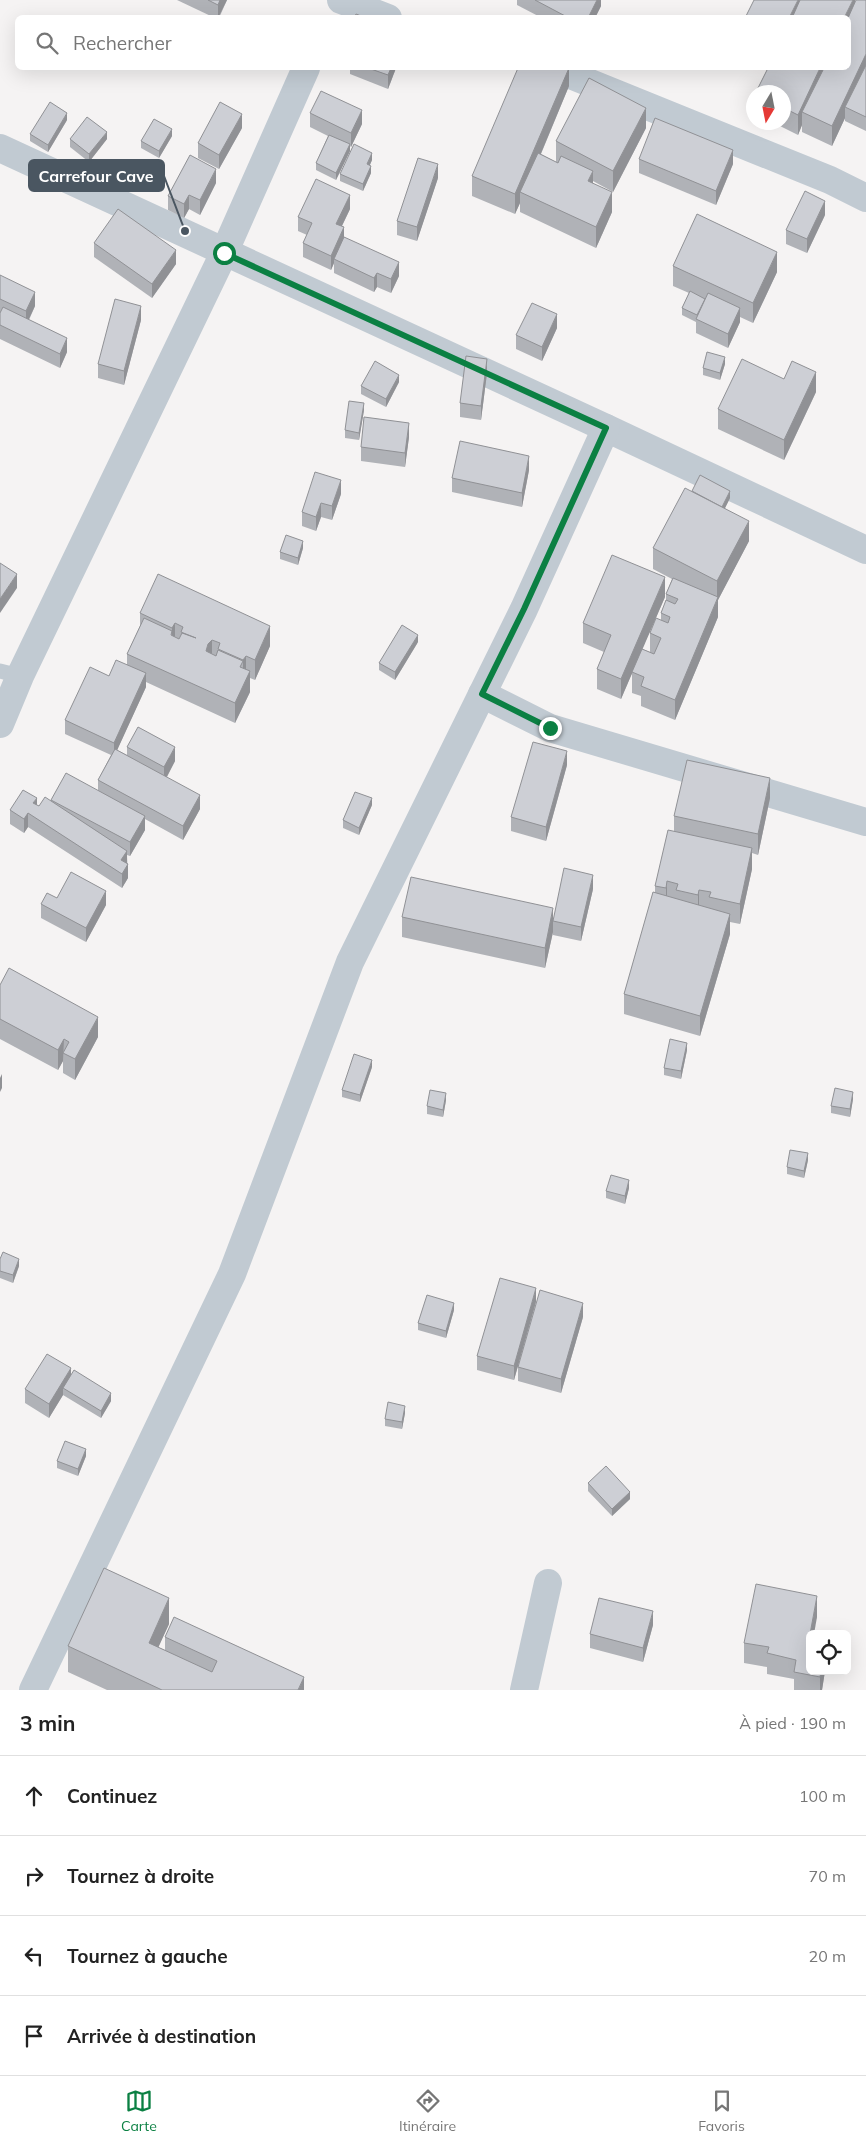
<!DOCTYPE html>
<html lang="fr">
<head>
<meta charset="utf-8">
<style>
  body { margin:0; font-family:Mulish,sans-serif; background:#f6f6f6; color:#222 }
  .controls { position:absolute; right:15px; bottom:15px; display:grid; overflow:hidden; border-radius:8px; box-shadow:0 5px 20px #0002 }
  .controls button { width:45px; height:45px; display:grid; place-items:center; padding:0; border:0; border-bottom:1px solid #e0e0e0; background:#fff; color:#222; font:25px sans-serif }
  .compass { position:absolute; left:746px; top:85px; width:45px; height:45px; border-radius:50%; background:#fff; box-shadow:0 5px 20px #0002; rotate:190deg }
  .stop { position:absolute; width:15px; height:15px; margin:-11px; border:4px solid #0b8043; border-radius:50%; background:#fff }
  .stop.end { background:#0b8043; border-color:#fff; box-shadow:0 1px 5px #0008 }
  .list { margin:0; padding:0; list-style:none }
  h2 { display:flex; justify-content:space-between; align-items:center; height:65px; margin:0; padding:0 20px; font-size:21px }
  h2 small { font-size:16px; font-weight:400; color:#767676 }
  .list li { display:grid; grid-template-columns:32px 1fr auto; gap:15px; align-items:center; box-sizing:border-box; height:80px; padding:0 20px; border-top:1px solid #e0e0e0 }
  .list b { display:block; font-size:19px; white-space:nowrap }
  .list em { font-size:16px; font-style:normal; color:#767676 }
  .icon { flex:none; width:28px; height:28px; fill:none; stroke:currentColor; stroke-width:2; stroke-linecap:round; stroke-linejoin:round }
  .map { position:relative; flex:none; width:866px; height:1690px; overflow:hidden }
  .search { position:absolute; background:#fff; box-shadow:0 5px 20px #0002; left:15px; right:15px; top:15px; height:55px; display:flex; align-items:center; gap:12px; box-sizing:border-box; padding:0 18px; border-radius:8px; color:#767676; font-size:19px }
  .sheet { height:385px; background:#fff }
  nav { display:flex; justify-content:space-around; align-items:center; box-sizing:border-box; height:70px; border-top:1px solid #e0e0e0; background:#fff; font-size:14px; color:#767676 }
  nav a { display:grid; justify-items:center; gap:2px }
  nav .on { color:#0b8043 }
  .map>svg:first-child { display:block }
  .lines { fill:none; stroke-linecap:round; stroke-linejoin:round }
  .service { stroke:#c1cad2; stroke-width:15 }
  .minor { stroke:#c1cad2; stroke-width:28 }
  .wall { fill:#b0b2b7 }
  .shaded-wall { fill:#909195 }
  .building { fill:#cdcfd5; stroke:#909195 }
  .route { stroke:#0b8043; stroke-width:6 }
  .leader { fill:none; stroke:#4a5661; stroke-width:2 }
  .callout-dot { fill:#4a5661; stroke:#fff; stroke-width:2 }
  .callout { fill:#4a5661; stroke:#4a5661; stroke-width:2 }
  .callout-label { font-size:16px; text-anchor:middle; font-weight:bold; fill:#fff }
</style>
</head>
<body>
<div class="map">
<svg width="866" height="1690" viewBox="0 0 866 1690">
  <rect width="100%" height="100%" fill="#f5f3f3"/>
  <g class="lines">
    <polyline class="service" points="0,671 20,676"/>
    <g class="minor">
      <polyline points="341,0 388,18"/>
      <polyline points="545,68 568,74 830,180 866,198"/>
      <polyline points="0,148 606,428 866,550"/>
      <polyline points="482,694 550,728 866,822"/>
      <polyline points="0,724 20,676 224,253 306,68"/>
      <polyline points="33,1690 232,1274 350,962 524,609 606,428"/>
      <polyline points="524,1690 548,1583"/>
    </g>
  </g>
  <g class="wall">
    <polygon points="177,0 227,0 219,18 215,18"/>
    <polygon points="517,0 601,0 601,6 595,18 542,18 517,5"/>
    <polygon points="855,0 855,2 866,0 866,131 845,121 845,118 832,146 802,132 802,125 798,135 772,122 784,122 784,92 848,68"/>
    <polygon points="350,68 396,68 388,89 350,74"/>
    <polygon points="441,68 451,68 450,70"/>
    <polygon points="569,68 569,86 541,154 556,162 556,141 646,128 613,192 593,181 593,183 612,212 596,248 520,212 520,203 515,214 472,196 472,176"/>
    <polygon points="310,113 362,124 351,147 350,146 350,151 336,180 316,170 316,163 328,136 310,127"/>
    <polygon points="67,120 48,152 30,141 30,134"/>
    <polygon points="242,128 219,169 198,158 198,143"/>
    <polygon points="172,136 159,158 141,148 141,141"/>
    <polygon points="70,139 107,139 89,162 70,147"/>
    <polygon points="639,159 733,164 716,205 639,173"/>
    <polygon points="372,160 370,165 371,173 363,191 340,181 340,174"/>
    <polygon points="438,178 417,241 397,235 397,221"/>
    <polygon points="216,183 200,215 189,209 184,218 168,210 168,196"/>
    <polygon points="350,209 342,226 344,237 399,276 391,293 377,287 374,292 334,273 334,263 331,270 303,257 303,243 307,235 298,231 298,217"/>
    <polygon points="825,215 807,253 786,244 786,230"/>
    <polygon points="94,243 176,264 152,298 94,257"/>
    <polygon points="673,266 777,272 753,323 740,317 740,322 728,348 696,333 696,322 682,315 682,308 689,293 673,286"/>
    <polygon points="0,275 35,306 29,320 67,352 60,368 0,339"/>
    <polygon points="141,320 124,385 98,378 98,364"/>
    <polygon points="557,328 542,361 516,349 516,335"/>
    <polygon points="725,364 720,380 703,375 703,368"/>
    <polygon points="487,373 481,420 460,417 460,403"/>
    <polygon points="784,379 816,392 784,460 718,429 718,409"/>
    <polygon points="399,382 386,407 361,394 361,386"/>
    <polygon points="364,410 359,440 345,438 345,430"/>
    <polygon points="409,437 405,467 361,461 361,447"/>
    <polygon points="529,470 522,507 452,492 452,478"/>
    <polygon points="692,491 730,498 725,508 749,541 718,600 718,617 675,720 641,706 641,696 632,693 632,673 621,699 597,689 597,669 604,652 583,643 583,623 665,597 642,649 650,652 650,633 661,620 661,613 666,601 666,594 672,579 653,569 653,548"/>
    <polygon points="341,494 332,520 321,517 316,531 302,526 302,512"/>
    <polygon points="303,548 298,565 280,559 280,552"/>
    <polygon points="140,613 270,646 255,680 250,678 250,692 235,723 146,682 146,687 117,750 127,755 127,747 175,761 167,777 200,809 183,840 145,819 145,830 130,856 127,855 128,878 122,888 28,827 24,833 10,824 10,810 37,805 39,806 51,801 51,800 98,791 98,780 111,755 65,734 65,720 109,676 127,665 127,654 140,626"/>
    <polygon points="418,642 395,680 379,670 379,663"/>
    <polygon points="567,765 546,841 511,831 511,817"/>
    <polygon points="770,798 758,855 752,853 752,869 740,924 730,922 730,934 700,1036 624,1014 624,994 655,892 655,886 674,831 674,816"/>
    <polygon points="372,805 359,835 343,828 343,820"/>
    <polygon points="593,889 581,941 553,935 553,932 545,968 402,937 402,917 553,918"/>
    <polygon points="57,898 106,905 86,942 41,918 41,904"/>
    <polygon points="0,985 98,1037 75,1080 63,1073 63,1061 58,1070 0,1039"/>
    <polygon points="687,1050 681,1079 664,1075 664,1068"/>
    <polygon points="372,1067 360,1102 342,1097 342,1090"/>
    <polygon points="853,1099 850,1117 831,1113 831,1106"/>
    <polygon points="446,1100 443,1117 427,1114 427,1106"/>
    <polygon points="808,1160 804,1178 787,1174 787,1167"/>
    <polygon points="629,1188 625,1204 606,1198 606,1191"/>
    <polygon points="0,1259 19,1266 13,1283 0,1278"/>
    <polygon points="536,1302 514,1380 477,1370 477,1356"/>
    <polygon points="454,1310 446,1338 418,1330 418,1323"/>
    <polygon points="583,1317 561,1393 518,1381 518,1367"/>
    <polygon points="71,1376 111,1401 101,1418 63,1395 49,1418 25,1403 25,1389"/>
    <polygon points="405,1413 402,1429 385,1426 385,1419"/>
    <polygon points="86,1456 78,1476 57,1468 57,1461"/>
    <polygon points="588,1483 630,1499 612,1516 588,1491"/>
    <polygon points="817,1617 810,1634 810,1671 825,1671 822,1690 794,1690 794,1679 767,1674 767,1667 744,1663 744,1643"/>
    <polygon points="169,1624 158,1647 165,1650 165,1637 304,1690 107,1690 68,1672 68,1646"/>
    <polygon points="653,1625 643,1662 590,1648 590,1634"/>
  </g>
  <g class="shaded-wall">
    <polygon points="220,0 227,0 218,18 218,5"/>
    <polygon points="597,0 601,0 601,6 595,18 588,18"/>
    <polygon points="798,0 805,0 796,18 789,18"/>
    <polygon points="853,0 855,0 855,15 848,18 844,18"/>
    <polygon points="866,54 866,75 845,107 845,118 832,146 832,126"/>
    <polygon points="391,68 396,68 388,89 388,75"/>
    <polygon points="569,68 569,86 524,194 520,192 520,203 515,214 515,194"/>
    <polygon points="820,68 830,68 802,112 802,125 798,135 798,115"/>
    <polygon points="646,108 646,128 613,192 613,171"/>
    <polygon points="362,110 362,124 351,147 351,133"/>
    <polygon points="67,113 67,120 48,152 48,145"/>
    <polygon points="242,114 242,128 219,169 219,155"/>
    <polygon points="172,129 172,136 159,158 159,151"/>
    <polygon points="107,132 107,139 89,162 89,154"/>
    <polygon points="350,144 350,151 336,180 336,173"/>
    <polygon points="733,150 733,164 716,205 716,191"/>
    <polygon points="372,153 372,160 367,171 367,164"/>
    <polygon points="438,164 438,178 417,241 417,227"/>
    <polygon points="371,166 371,173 363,191 363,184"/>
    <polygon points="216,169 216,183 200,215 200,200"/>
    <polygon points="593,171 593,191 588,181"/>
    <polygon points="612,192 612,212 596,248 596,227"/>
    <polygon points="189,195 189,209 184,218 184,204"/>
    <polygon points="350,195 350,209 336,238 336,224"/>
    <polygon points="825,201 825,215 807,253 807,239"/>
    <polygon points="344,227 344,241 334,259 334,263 331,270 331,256"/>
    <polygon points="176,250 176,264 152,298 152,284"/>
    <polygon points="777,252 777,272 753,323 753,303"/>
    <polygon points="399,262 399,276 391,293 391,279"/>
    <polygon points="377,273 377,287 374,292 374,278"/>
    <polygon points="35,292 35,306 26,325 26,311"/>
    <polygon points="141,306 141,320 124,385 124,371"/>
    <polygon points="740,308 740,322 728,348 728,334"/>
    <polygon points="557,314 557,328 542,361 542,347"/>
    <polygon points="67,338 67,352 60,368 60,354"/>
    <polygon points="725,357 725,364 720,380 720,373"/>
    <polygon points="487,359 487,373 481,420 481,406"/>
    <polygon points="816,372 816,392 784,460 784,440"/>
    <polygon points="399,375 399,382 386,407 386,399"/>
    <polygon points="364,403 364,410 359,440 359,433"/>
    <polygon points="409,423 409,437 405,467 405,453"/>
    <polygon points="529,456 529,470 522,507 522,493"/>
    <polygon points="341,480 341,494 332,520 332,506"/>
    <polygon points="730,491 730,498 722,514 722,507"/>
    <polygon points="321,503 321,517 316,531 316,517"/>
    <polygon points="749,521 749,541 718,600 718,617 675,720 675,700 717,600 717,581"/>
    <polygon points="303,541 303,548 298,565 298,558"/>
    <polygon points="17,574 17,588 0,613 0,599"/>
    <polygon points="665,577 665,597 621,699 621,679"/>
    <polygon points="175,623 175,643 172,648 172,628"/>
    <polygon points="270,626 270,646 255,680 255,660"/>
    <polygon points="418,635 418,642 395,680 395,672"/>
    <polygon points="212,640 212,660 206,651 208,644"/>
    <polygon points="246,656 246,676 243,681 243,660"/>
    <polygon points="250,671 250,692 235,723 235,703"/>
    <polygon points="146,673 146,687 114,757 114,743"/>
    <polygon points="175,747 175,761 164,782 164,767"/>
    <polygon points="567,751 567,765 546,841 546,827"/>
    <polygon points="770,778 770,798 758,855 758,834"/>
    <polygon points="200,795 200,809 183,840 183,826"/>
    <polygon points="37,798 37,812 33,803"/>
    <polygon points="372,798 372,805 359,835 359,828"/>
    <polygon points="28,813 28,827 24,833 24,819"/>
    <polygon points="145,816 145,830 130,856 130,842"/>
    <polygon points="752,848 752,869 740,924 740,904"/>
    <polygon points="127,851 127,865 121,860"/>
    <polygon points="128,864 128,878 122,888 122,874"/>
    <polygon points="593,875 593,889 581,941 581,927"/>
    <polygon points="667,881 667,902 666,908 666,888"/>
    <polygon points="699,890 699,910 698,915 698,895"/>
    <polygon points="106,891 106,905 86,942 86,928"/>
    <polygon points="553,908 553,932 545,968 545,948"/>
    <polygon points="730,914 730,934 700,1036 700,1016"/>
    <polygon points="98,1017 98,1037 75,1080 75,1059"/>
    <polygon points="64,1039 63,1061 58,1070 58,1050"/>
    <polygon points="687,1043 687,1050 681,1079 681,1071"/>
    <polygon points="372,1060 372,1067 360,1102 360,1095"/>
    <polygon points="2,1074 2,1088 0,1092 0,1078"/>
    <polygon points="853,1092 853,1099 850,1117 850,1109"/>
    <polygon points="446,1093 446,1100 443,1117 443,1110"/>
    <polygon points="808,1153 808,1160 804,1178 804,1171"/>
    <polygon points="629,1180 629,1188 625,1204 625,1196"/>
    <polygon points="19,1259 19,1266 13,1283 13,1275"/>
    <polygon points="536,1288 536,1302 514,1380 514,1366"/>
    <polygon points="454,1303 454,1310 446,1338 446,1331"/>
    <polygon points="583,1303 583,1317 561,1393 561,1379"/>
    <polygon points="71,1368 71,1382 63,1388 63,1395 49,1418 49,1404"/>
    <polygon points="111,1393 111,1401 101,1418 101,1411"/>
    <polygon points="405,1406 405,1413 402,1429 402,1422"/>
    <polygon points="86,1449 86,1456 78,1476 78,1469"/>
    <polygon points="630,1492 630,1499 612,1516 612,1509"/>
    <polygon points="817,1596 817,1617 814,1634 810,1634"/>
    <polygon points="169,1598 169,1624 149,1668 149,1643"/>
    <polygon points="653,1611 653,1625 643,1662 643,1648"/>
    <polygon points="821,1671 825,1671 822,1690 820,1690 820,1677"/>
    <polygon points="304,1677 304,1690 298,1690"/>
  </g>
  <g class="building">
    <polygon points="208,0 220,0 218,5"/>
    <polygon points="535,0 597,0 588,18 569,18"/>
    <polygon points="754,0 798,0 789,18 745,18"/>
    <polygon points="800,0 853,0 844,18 792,18"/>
    <polygon points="856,0 866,0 866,54 832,126 802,112 824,68 848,68 848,18"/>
    <polygon points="356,14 366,18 354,18"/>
    <polygon points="866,65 866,117 845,107"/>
    <polygon points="368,68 391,68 388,75"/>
    <polygon points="518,68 569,68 515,194 472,176"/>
    <polygon points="768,68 820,68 798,115 784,108 784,92 756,92"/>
    <polygon points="589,78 646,108 613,171 556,141"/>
    <polygon points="321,91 362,110 351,133 310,113"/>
    <polygon points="50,102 67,113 48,145 30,134"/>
    <polygon points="220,102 242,114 219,155 198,143"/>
    <polygon points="87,117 107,132 89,154 70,139"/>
    <polygon points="655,118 733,150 716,191 639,159"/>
    <polygon points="154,119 172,129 159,151 141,141"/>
    <polygon points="329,135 350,144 336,173 316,163"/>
    <polygon points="354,144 372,153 367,164 371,166 363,184 340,174"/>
    <polygon points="538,153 558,163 561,156 593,171 588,181 612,192 596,227 520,192"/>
    <polygon points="190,155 216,169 200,200 189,195 184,204 168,196"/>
    <polygon points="418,158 438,164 417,227 397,221"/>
    <polygon points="316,179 350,195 336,224 344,227 331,256 303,243 312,223 298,217"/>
    <polygon points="805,191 825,201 807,239 786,230"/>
    <polygon points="118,209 176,250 152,284 94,243"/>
    <polygon points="697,214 777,252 753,303 673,266"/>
    <polygon points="344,237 399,262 391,279 377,273 374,278 334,259"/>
    <polygon points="0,275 35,292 26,311 0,299"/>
    <polygon points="690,291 705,299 697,315 682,308"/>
    <polygon points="708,293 740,308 728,334 696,319"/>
    <polygon points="115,299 141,306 124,371 98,364"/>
    <polygon points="532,303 557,314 542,347 516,335"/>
    <polygon points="3,307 67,338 60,354 0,325 0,313"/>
    <polygon points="707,352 725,357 720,373 703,368"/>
    <polygon points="466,356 487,359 481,406 460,403"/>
    <polygon points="742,359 784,379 792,361 816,372 784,440 718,409"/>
    <polygon points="375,361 399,375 386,399 361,386"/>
    <polygon points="349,401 364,403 359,433 345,430"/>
    <polygon points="364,417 409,423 405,453 361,447"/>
    <polygon points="460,441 529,456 522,493 452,478"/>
    <polygon points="315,472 341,480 332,506 321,503 316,517 302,512"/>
    <polygon points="700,475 730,491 722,507 692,491"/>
    <polygon points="685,488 749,521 717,581 653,548"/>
    <polygon points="286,535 303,541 298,558 280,552"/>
    <polygon points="612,555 665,577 621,679 597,669 611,635 583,623"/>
    <polygon points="0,563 17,574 0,599"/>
    <polygon points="158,574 270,626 255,660 246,656 243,660 218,649 220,643 212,640 208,644 206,651 216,656 218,650 243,661 240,667 250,671 235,703 127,654 144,618 172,631 171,635 179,639 182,633 196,638 181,632 183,627 175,623 172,628 140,613"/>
    <polygon points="673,578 718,597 675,700 641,686 644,677 632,672 642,649 654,654 661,638 650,633 656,618 668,623 670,617 661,613 666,600 675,604 678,599 666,594"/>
    <polygon points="402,625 418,635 395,672 379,663"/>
    <polygon points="116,660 146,673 114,743 65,720 90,667 109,676"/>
    <polygon points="138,727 175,747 164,767 127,747"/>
    <polygon points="533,742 567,751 546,827 511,817"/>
    <polygon points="115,749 200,795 183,826 98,780"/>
    <polygon points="687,760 770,778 758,834 674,816"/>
    <polygon points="66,773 145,816 130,842 51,800"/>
    <polygon points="23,790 37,798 33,803 39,806 45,797 127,851 121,860 128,864 122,874 28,813 24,819 10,810"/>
    <polygon points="355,792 372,798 359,828 343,820"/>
    <polygon points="668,830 752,848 740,904 709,897 711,892 699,890 698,895 676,890 678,884 667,881 666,888 655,886"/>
    <polygon points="564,868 593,875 581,927 553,921"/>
    <polygon points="71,872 106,891 86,928 41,904 47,893 57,898"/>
    <polygon points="411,877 553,908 545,948 402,917"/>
    <polygon points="653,892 730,914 700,1016 624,994"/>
    <polygon points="9,968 98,1017 75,1059 63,1053 69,1042 64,1039 58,1050 0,1019 0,985"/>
    <polygon points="670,1039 687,1043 681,1071 664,1068"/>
    <polygon points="354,1054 372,1060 360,1095 342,1090"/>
    <polygon points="835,1088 853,1092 850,1109 831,1106"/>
    <polygon points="430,1090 446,1093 443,1110 427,1106"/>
    <polygon points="790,1150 808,1153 804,1171 787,1167"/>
    <polygon points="611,1175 629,1180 625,1196 606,1191"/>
    <polygon points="3,1252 19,1259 13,1275 0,1271 0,1259"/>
    <polygon points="500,1278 536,1288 514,1366 477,1356"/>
    <polygon points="540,1290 583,1303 561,1379 518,1367"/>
    <polygon points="427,1295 454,1303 446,1331 418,1323"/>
    <polygon points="47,1354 71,1368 49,1404 25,1389"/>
    <polygon points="74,1370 111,1393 101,1411 63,1388"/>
    <polygon points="388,1402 405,1406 402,1422 385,1419"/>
    <polygon points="65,1441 86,1449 78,1469 57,1461"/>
    <polygon points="606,1466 630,1492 612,1509 588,1483"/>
    <polygon points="104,1568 169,1598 149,1643 212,1672 217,1661 165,1637 174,1617 304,1677 298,1690 162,1690 68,1646"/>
    <polygon points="756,1584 817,1596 808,1645 810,1646 810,1671 821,1671 820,1677 794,1672 796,1660 767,1653 769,1647 744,1643"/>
    <polygon points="599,1598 653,1611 643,1648 590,1634"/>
  </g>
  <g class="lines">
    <polyline class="route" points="224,253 606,428 524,609 482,694 550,728"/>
  </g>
  <path class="leader" d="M185 231L164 176"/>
  <circle class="callout-dot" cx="185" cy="231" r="5"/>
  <rect class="callout" x="29" y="160" width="135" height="31" rx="5"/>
  <g class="callout-label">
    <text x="96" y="182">Carrefour Cave</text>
  </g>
</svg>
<div class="controls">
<button><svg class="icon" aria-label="locate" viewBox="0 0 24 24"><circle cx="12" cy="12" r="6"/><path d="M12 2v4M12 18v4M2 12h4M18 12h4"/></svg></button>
</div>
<svg class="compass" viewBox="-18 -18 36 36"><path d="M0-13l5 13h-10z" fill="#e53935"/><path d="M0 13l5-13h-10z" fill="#767676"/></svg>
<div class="stop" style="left:224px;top:253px"></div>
<div class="stop end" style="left:550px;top:728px"></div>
<div class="search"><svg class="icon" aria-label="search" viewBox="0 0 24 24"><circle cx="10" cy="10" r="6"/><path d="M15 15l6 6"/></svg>Rechercher</div>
</div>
<section class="sheet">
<h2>3 min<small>À pied · 190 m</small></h2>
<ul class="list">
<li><svg class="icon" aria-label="ahead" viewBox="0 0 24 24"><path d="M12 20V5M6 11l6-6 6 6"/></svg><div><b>Continuez</b></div><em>100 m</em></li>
<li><svg class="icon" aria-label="right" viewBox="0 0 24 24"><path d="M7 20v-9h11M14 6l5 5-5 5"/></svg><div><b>Tournez à droite</b></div><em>70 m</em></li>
<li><svg class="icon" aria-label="left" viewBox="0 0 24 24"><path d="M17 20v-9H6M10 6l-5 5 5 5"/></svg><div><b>Tournez à gauche</b></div><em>20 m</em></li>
<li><svg class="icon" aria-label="arrive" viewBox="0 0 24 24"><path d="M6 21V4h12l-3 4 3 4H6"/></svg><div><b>Arrivée à destination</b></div></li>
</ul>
</section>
<nav>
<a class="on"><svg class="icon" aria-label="map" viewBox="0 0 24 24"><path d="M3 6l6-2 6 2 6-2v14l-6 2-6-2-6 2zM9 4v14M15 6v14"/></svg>Carte</a>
<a><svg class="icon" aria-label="directions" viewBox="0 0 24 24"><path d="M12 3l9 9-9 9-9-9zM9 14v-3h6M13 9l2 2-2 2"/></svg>Itinéraire</a>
<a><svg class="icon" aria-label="saved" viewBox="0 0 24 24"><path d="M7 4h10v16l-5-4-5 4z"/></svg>Favoris</a>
</nav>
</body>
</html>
